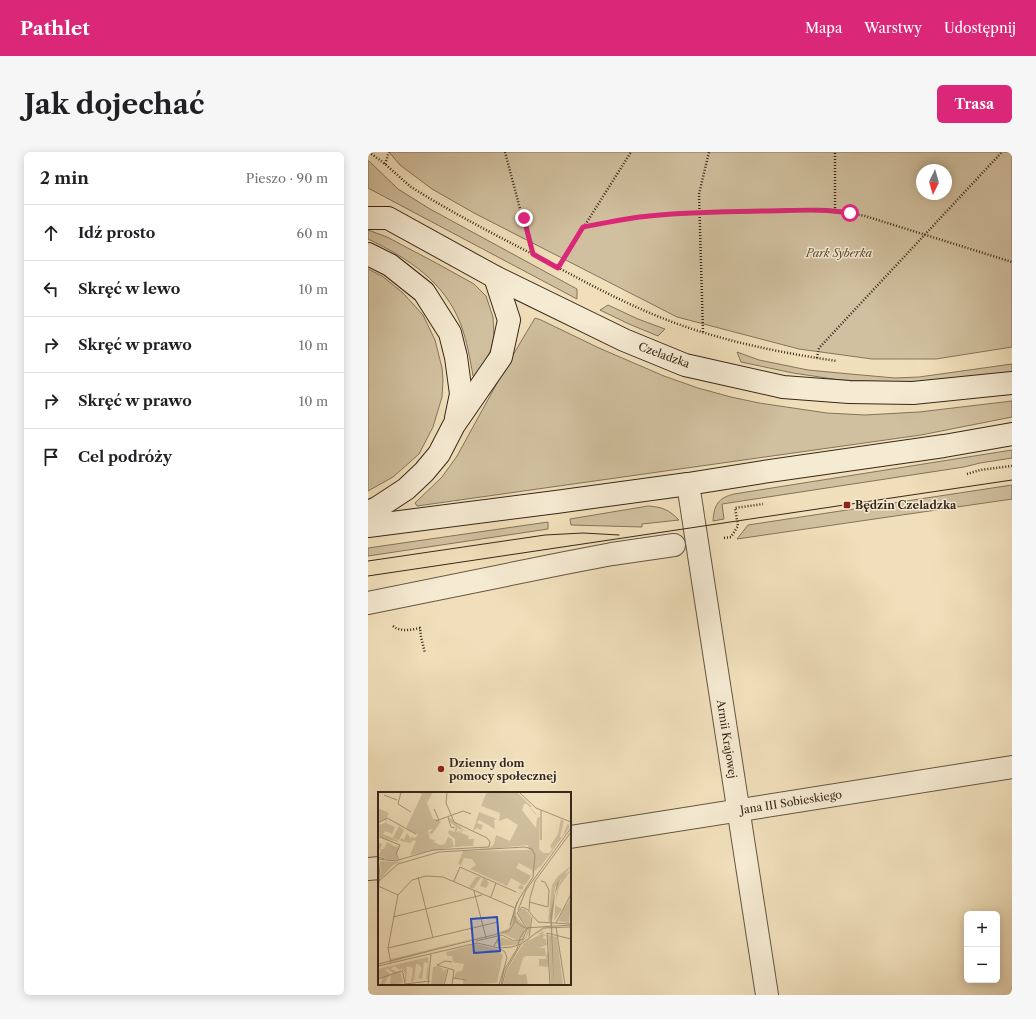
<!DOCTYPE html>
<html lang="pl">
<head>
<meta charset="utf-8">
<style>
  body { margin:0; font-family:"Libre Caslon Text",serif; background:#f6f6f6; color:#202124 }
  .controls { position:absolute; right:12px; bottom:12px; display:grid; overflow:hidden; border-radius:6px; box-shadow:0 2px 10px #0003 }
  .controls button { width:36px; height:36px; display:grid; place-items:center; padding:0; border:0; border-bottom:1px solid #e0e0e0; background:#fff; color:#202124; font:20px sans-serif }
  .compass { position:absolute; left:548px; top:12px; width:36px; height:36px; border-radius:50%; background:#fff; box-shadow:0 2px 10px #0003; rotate:185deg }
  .stop { position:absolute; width:12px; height:12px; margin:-9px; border:3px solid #db2777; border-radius:50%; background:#fff }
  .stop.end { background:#db2777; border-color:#fff; box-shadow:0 1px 4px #0008 }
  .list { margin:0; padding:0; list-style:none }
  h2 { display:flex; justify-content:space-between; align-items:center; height:52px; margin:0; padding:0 16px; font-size:17px }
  h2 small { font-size:13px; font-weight:400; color:#757577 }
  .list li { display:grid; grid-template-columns:26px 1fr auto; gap:12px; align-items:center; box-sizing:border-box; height:56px; padding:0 16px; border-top:1px solid #e0e0e0 }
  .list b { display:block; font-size:15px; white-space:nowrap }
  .list em { font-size:13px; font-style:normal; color:#757577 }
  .icon { flex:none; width:22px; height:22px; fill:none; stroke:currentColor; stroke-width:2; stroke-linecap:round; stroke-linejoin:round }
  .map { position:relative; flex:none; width:644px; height:843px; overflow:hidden; border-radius:6px }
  header { display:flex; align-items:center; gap:24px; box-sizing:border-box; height:56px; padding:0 20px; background:#db2777; color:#fff }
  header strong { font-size:19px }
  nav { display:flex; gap:22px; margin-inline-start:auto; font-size:14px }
  .intro { display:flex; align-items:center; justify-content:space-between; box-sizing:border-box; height:96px; padding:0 24px }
  h1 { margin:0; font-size:28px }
  .button { padding:10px 18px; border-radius:6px; background:#db2777; color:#fff; font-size:14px; font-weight:700 }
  main { display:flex; gap:24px; padding:0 24px }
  aside { flex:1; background:#fff; border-radius:6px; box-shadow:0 2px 10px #0003 }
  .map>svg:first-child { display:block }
  .green { fill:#d1c09f; stroke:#84745c; fill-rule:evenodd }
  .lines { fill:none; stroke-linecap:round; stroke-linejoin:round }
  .pedestrian-casing { stroke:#655542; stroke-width:24 }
  .minor-casing { stroke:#655542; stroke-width:24 }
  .secondary-casing { stroke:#37271a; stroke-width:24 }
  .path { stroke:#37271a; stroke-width:2.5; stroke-dasharray:1 2; stroke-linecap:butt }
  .pedestrian { stroke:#f5ead2; stroke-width:22 }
  .minor { stroke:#f5ead2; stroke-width:22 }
  .secondary { stroke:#f5ead2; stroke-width:22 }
  .tram { stroke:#37271a; stroke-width:1 }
  .route { stroke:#db2777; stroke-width:5 }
  .poi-dot { fill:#8f2418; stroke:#f5ead2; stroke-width:1.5 }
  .labels { text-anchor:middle; stroke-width:3; stroke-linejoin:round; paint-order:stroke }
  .park-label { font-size:11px; font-style:italic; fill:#5e4d3b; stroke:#f5ead2 }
  .street-label { font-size:11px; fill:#37271a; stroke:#f5ead2 }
  .poi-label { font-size:11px; font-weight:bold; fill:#37271a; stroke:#f5ead2; text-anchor:start }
  .inset-road { fill:none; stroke:#a6957a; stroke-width:1 }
  .view { fill:#1d4ed8; fill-opacity:0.15; stroke:#1d4ed8; stroke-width:2 }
  .inset-edge { fill:none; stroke:#37271a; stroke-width:2 }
</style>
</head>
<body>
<header>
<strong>Pathlet</strong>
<nav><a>Mapa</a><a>Warstwy</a><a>Udostępnij</a></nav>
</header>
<div class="intro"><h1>Jak dojechać</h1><a class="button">Trasa</a></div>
<main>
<aside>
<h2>2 min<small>Pieszo · 90 m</small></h2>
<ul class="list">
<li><svg class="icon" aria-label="ahead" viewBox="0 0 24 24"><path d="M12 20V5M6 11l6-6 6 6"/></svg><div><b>Idź prosto</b></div><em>60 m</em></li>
<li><svg class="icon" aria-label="left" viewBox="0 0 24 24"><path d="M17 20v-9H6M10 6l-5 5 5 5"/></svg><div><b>Skręć w lewo</b></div><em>10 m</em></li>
<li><svg class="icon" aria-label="right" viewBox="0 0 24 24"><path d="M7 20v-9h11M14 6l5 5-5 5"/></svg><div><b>Skręć w prawo</b></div><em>10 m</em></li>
<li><svg class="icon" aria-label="right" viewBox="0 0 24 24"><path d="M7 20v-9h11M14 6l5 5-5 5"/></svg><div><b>Skręć w prawo</b></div><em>10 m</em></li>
<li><svg class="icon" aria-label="arrive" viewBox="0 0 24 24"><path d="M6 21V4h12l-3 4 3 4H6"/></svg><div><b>Cel podróży</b></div></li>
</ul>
</aside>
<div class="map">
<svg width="644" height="843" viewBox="0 0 644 843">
  <rect width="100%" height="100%" fill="#f0dfba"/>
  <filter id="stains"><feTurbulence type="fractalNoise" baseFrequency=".005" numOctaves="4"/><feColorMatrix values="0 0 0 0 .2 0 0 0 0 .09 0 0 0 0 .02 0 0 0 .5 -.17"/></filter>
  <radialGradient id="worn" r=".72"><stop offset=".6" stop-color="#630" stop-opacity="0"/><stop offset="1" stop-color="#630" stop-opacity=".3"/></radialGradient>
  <g class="green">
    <path d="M 21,0 L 644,0 L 644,195 L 568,207 L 504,207 L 431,197 L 309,165 L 106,61 L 64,37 L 32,13 ZM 554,18 L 578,18 L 578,42 L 554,42 Z"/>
    <polygon points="0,9 1,9 30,37 62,57 209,137 209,147 0,36"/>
    <path d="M 0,78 L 19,85 L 70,112 L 106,132 L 118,144 L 125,165 L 126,184 L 123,198 L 109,224 L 107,225 L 105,224 C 102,207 99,189 93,173 C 77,130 40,106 0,87 Z"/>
    <polygon points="0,117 14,124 35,141 55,163 67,188 74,216 75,228 74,245 65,275 51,302 25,325 0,339"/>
    <polygon points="240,153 270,167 297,177 290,184 261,172 232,158"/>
    <polygon points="167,166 173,168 231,196 296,224 330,236 363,245 391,251 459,261 497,263 551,260 644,249 644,265 553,283 49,354 47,351 74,325 89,304 139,213"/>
    <polygon points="369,200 391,208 440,218 482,222 527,226 551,225 644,212 644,223 552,231 472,228 425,221 373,210"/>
    <path d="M 644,298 L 644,306 L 612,311 L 596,315 L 354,352 L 356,367 L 345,369 C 346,353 350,346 366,342 Z"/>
    <polygon points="644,333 644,347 369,387 380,373"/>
    <path d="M 280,354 C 295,355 301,358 311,368 L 274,372 L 274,375 L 203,373 L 202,367 Z"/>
    <polygon points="180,370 180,377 0,404 0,396"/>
  </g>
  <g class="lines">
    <defs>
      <polyline id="pedestrian" points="0,451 197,411 244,402 306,393"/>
      <g id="minor">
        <polyline points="320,332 399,843"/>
        <polyline points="202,685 644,615"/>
        <polyline points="0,717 11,716"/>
      </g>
      <g id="secondary">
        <polyline points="0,66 20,66 127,125 256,188 317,213 415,235 481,240 545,241 644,231"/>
        <polyline points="0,102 22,113 56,140 82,181 88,205 93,242 88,266"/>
        <polyline points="0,360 9,356 38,337 56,320 71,302 86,273 133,205 141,168 127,125"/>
        <polyline points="0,374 188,350 320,332 395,320 576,294 644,282"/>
      </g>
    </defs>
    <use href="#pedestrian" class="pedestrian-casing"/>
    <use href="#minor" class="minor-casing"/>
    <use href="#secondary" class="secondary-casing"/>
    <g class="path">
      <path d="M 1,0 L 17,12 L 43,35 L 66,49 C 102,70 139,89 176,108 C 219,131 261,154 307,171 C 359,190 414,201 469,209"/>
      <polyline points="137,0 164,102"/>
      <polyline points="17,12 21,0"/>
      <polyline points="467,58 497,64 644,110"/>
      <polyline points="215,75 248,69 281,64 331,61 467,58 467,0"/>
      <polyline points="190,116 263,0"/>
      <polyline points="335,180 331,42 341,0"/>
      <polyline points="449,206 451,196 634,0"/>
      <polyline points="599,322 612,318 644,314"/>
      <polyline points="356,386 363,385 370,374 367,356 395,352"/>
      <path d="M 25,474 C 32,480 43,478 52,476 L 53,485 L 57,501"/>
    </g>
    <use href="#pedestrian" class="pedestrian"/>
    <use href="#minor" class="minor"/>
    <use href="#secondary" class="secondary"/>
    <g class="tram">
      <polyline points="0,409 177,383 215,381 251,383"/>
      <polyline points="0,424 644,328"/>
    </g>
  </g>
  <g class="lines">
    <path class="route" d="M 156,66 L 165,102 L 190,116 L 215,75 C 237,71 259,66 281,64 C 319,60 356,60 394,59 C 423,59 453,56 482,61"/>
  </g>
  <g class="poi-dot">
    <rect x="475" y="349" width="8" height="8" rx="2"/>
    <circle cx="73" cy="617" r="4"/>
  </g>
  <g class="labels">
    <g class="park-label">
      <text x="471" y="105">Park Syberka</text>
    </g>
    <g class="street-label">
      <text transform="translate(296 203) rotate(20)" y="4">Czeladzka</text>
      <text transform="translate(359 587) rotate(81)" y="4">Armii Krajowej</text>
      <text transform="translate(423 650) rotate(-9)" y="4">Jana III Sobieskiego</text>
    </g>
    <g class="poi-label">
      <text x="487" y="357">Będzin Czeladzka</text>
      <text x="81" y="615">Dzienny dom<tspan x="81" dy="13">pomocy społecznej</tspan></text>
    </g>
  </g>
  <g transform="translate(10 640)">
    <rect width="193" height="193" fill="#f0dfba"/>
    <path d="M 40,0 L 55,0 L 49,11 L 55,27 L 60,27 L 56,29 L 60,27 L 63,30 L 54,42 L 51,41 L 55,37 L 50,38 L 52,47 L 57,48 L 56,50 L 62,53 L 67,52 L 70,45 L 74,47 L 76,55 L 32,63 L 38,49 L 35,48 L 33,51 L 22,49 L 23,46 L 26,48 L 29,41 L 33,47 L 33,45 L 37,46 L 40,43 L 28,36 L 44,2 ZM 109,0 L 139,0 L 154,15 L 152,15 L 160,24 L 157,22 L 149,12 L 146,12 L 144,18 L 158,36 L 159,26 L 162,25 L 161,57 L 166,61 L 171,61 L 174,57 L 172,54 L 180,42 L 183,27 L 186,29 L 182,45 L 184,45 L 190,31 L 191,34 L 191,36 L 164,73 L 154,81 L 154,78 L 141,71 L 138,76 L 153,84 L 148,92 L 142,94 L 146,94 L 142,102 L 138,100 L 142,101 L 144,98 L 140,96 L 142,93 L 144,92 L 133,86 L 129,94 L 92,77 L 98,73 L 94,67 L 86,66 L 83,73 L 80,72 L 85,59 L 151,58 L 150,53 L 112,57 L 87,58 L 112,56 L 116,52 L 118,43 L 132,49 L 140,33 L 129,26 L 121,29 L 122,21 L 103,14 ZM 0,16 L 11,21 L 9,25 L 0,31 ZM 101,20 L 119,27 L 116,28 L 117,37 L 101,28 L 99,31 L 105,33 L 103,38 L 99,36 L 95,39 ZM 71,25 L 84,36 L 82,38 L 80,36 L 78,40 L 82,39 L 81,43 L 84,37 L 91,40 L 85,38 L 83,41 L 91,44 L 90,47 L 96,47 L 95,54 L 89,54 L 89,48 L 89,54 L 77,55 L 77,47 L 70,41 L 71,38 L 76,40 L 78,35 L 72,30 ZM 8,26 L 9,27 L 8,31 L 17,35 L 14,42 L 7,39 L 5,42 L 15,46 L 21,34 L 26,38 L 21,48 L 15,46 L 21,50 L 0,45 L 0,33 L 7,31 ZM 0,50 L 4,52 L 2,57 L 6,57 L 9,50 L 18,55 L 20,53 L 19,68 L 13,69 L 1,64 L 3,58 L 1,57 ZM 2,69 L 15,70 L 25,69 L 15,73 L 3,86 ZM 193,74 L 177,95 L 172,130 L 170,129 L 174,93 L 180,84 ZM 193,78 L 181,95 L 177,113 L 184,117 L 176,129 L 179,96 L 185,84 ZM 98,85 L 102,85 L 108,87 L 111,91 L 108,96 L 102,94 L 105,87 L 103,85 L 95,97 L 91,95 ZM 193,105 L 191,131 L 180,129 L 186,117 ZM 138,112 L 138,124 L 147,135 L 145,145 L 138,148 L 122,140 L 131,136 ZM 142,117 L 147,117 L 153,124 L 151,140 L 149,145 L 145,150 L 137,153 L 121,154 L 118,150 L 122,145 L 137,150 L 148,145 L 150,136 L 140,123 ZM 170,135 L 159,140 L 157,141 L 163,138 L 168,137 L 156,142 L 150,149 L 163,142 L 159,142 L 168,139 L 164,142 L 168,143 L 164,146 L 168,147 L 169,153 L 160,156 L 167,156 L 168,164 L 170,158 L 171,175 L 161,174 L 161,167 L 168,167 L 168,164 L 148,164 L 145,166 L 140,183 L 148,182 L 150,193 L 125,193 L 129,178 L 145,152 L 158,140 ZM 170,143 L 179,145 L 185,193 L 173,193 ZM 106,144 L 14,170 L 13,167 ZM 98,152 L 119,157 L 125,163 L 119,191 L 85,193 L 85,187 L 76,186 L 78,180 L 84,179 L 86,172 L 75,170 L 74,164 L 69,164 L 68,160 ZM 50,165 L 51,187 L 48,187 L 50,171 L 46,170 L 44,187 L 40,186 L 44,176 L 40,172 L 38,172 L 36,189 L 33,190 L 35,176 L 29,174 L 28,188 L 31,187 L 27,190 L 27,181 L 23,178 L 26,174 L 22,178 L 16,174 L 13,177 L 20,180 L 16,182 L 10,177 L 7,178 L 12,182 L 6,193 L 2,193 L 5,185 L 0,186 L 0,177 ZM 59,174 L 66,177 L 64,177 L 66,180 L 66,177 L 69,178 L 65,193 L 53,193 L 55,175 ZM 22,179 L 25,191 L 12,193 L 13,183 Z" fill="#d1c09f"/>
    <path d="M 193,75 L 182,88 L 177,102 L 174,129 L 176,193 L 172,123 L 179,91 Z" fill="#b1a084"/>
    <path class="inset-road" d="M 23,0 L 20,12 L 33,20M 141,0 L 158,16 L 193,30M 6,3 L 19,8M 56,17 L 61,28M 163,18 L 163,48M 70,25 L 73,35 L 77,36M 58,29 L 85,19 L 93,22M 0,31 L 9,26 L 38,42M 2,45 L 22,53 L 18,62 L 21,68M 0,67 L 17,69 L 55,58 L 111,55 L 112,50 L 109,46 L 76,30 L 68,11 L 69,0M 40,85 L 55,146M 76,89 L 82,75 L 138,100M 0,90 L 20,72 L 61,60 L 147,55 L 154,57 L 157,63 L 155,85 L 141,107 L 136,119 L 136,131 L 131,139 L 0,172M 0,94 L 20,103M 0,96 L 2,84 L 0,65 L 6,67M 96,99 L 108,146M 113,105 L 118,91M 151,110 L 170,115 L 171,98 L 167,90 L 163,89M 140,118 L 148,98 L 193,36M 151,119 L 152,106 L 157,89 L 193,40M 137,124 L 138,130 L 147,136 L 193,133M 15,125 L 104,103M 178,131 L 193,102M 132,133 L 139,110M 178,135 L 187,193M 151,145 L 154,125M 98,149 L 124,143 L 136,149 L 145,147 L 149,137 L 139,121 L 144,115 L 149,117 L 160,130 L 193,132M 116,154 L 122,143M 10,156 L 120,130M 13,171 L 10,156 L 20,103 L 34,88 L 48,84 L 65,85 L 137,116M 59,173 L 76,178 L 74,193M 59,173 L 67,169 L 74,170M 0,174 L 99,151 L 121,156 L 134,155 L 143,152 L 165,136 L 193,135M 75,186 L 88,188M 0,187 L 23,179 L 25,181 L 27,192M 27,192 L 52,189M 50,193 L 53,162M 66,193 L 70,177M 121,193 L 129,166 L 127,160 L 121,156M 123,193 L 126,178 L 139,157 L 142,146 L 148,137 L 153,135M 124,193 L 128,178 L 143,152M 172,193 L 169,141 L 193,147"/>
    <path class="view" d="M 119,125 L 122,159 L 96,161 L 93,127 Z"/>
    <rect width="193" height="193" class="inset-edge"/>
  </g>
  <rect width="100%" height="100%" filter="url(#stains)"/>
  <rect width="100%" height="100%" fill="url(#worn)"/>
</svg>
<div class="controls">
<button>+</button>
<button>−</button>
</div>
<svg class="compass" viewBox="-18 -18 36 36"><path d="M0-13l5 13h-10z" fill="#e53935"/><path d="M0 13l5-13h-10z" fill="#757577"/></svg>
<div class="stop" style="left:482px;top:61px"></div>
<div class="stop end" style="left:156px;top:66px"></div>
</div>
</main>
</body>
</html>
